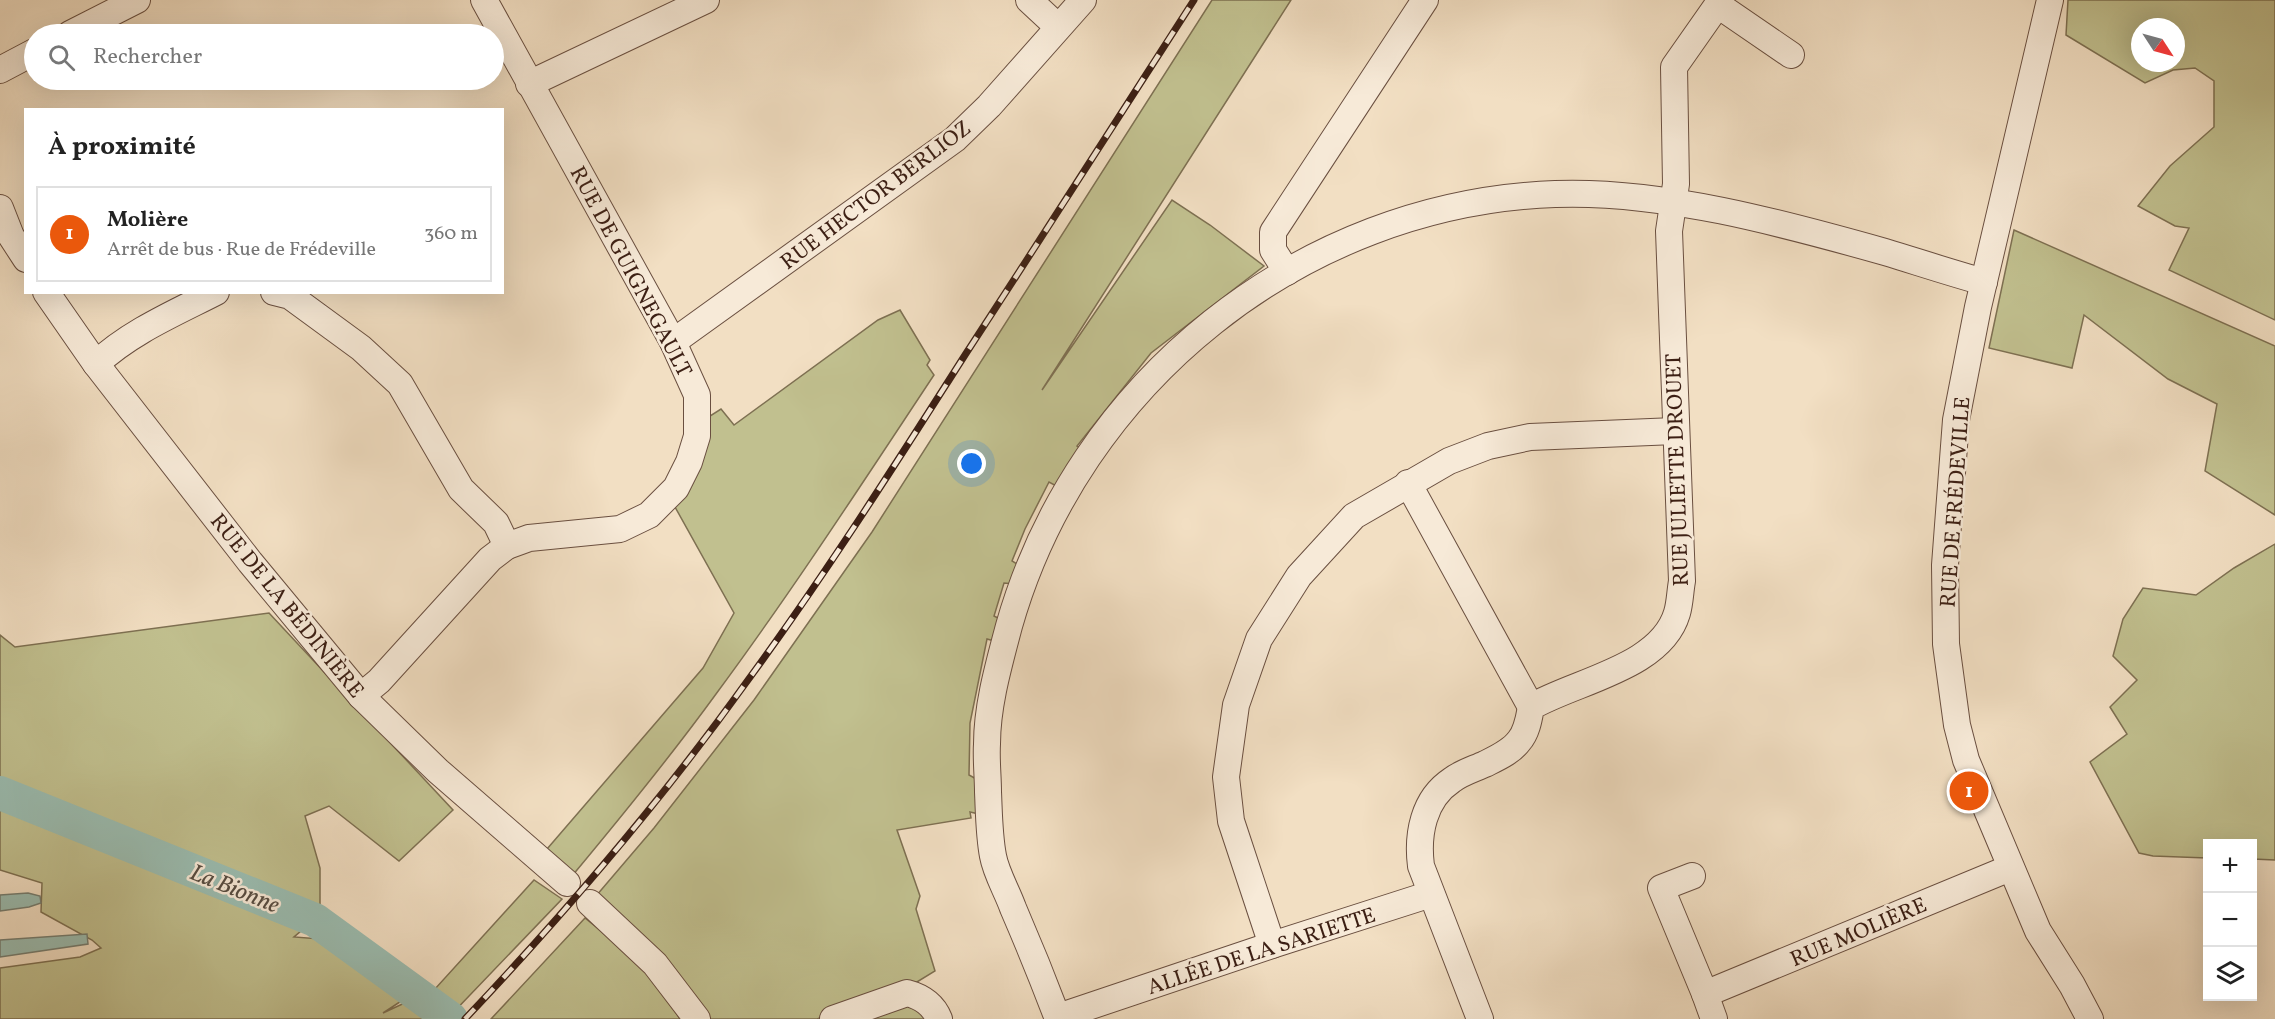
<!DOCTYPE html>
<html lang="fr">
<head>
<meta charset="utf-8">
<style>
  body { margin:0; font-family:Vollkorn,serif; background:#f2f2f2; color:#222 }
  .controls { position:absolute; right:18px; bottom:18px; display:grid; overflow:hidden; border-radius:0px; box-shadow:0 6px 24px #0002 }
  .controls button { width:54px; height:54px; display:grid; place-items:center; padding:0; border:0; border-bottom:2px solid #e0e0e0; background:#fff; color:#222; font:30px sans-serif }
  .compass { position:absolute; left:2131px; top:18px; width:54px; height:54px; border-radius:50%; background:#fff; box-shadow:0 6px 24px #0002; rotate:126deg }
  .you { position:absolute; left:972px; top:464px; width:21px; height:21px; margin:-15px; border:4px solid #fff; border-radius:50%; background:#1a73e8; box-shadow:0 0 0 9px #1a73e833 }
  .badge { display:grid; place-items:center; width:39px; height:39px; border-radius:50%; background:#ea580c; color:#fff; font-size:20px; font-weight:700 }
  .pin { position:absolute; translate:-50% -50%; border:3px solid #fff; box-shadow:0 2px 6px #0006 }
  .list { margin:0; padding:0; list-style:none }
  h2 { display:flex; justify-content:space-between; align-items:center; height:78px; margin:0; padding:0 24px; font-size:26px }
  h2 small { font-size:20px; font-weight:400; color:#767676 }
  .list li { display:grid; grid-template-columns:39px 1fr auto; gap:18px; align-items:center; box-sizing:border-box; height:96px; margin:0 12px 12px; padding:0 12px; border:2px solid #e0e0e0; border-radius:0px }
  .list b { display:block; font-size:22px; white-space:nowrap }
  .list p { margin:0; font-size:20px; white-space:nowrap; color:#767676 }
  .list em { font-size:20px; font-style:normal; color:#767676 }
  .icon { flex:none; width:33px; height:33px; fill:none; stroke:currentColor; stroke-width:2; stroke-linecap:round; stroke-linejoin:round }
  .map { position:relative; flex:none; width:2275px; height:1019px; overflow:hidden }
  .search { position:absolute; background:#fff; box-shadow:0 6px 24px #0002; left:24px; top:24px; width:480px; height:66px; display:flex; align-items:center; gap:15px; box-sizing:border-box; padding:0 21px; border-radius:33px; color:#767676; font-size:22px }
  .panel { position:absolute; background:#fff; box-shadow:0 6px 24px #0002; left:24px; top:108px; width:480px; height:186px; border-radius:0px }
  .map>svg:first-child { display:block }
  .green { fill:#c1c08f; stroke:#7e7052; stroke-width:1.5; fill-rule:evenodd }
  .water { fill:#9bbdb1; stroke:#757e72; stroke-width:1.5 }
  .lines { fill:none; stroke-linecap:round; stroke-linejoin:round }
  .river { stroke:#9bbdb1; stroke-width:34 }
  .minor-casing { stroke:#6a4f40; stroke-width:28 }
  .minor { stroke:#f7ead8; stroke-width:26 }
  .rail-casing { stroke:#3c1f14; stroke-width:7 }
  .rail { stroke:#f7ead8; stroke-width:4.5; stroke-dasharray:14; stroke-linecap:butt }
  .labels { text-anchor:middle; stroke-width:5; stroke-linejoin:round; paint-order:stroke }
  .street-label { font-size:22px; fill:#3c1f14; stroke:#f7ead8 }
  .water-label { font-size:24px; font-style:italic; fill:#584e43; stroke:#f7ead8 }
</style>
</head>
<body>
<div class="map">
<svg width="2275" height="1019" viewBox="0 0 2275 1019">
  <rect width="100%" height="100%" fill="#f2dfc3"/>
  <filter id="stains"><feTurbulence type="fractalNoise" baseFrequency=".00333" numOctaves="4"/><feColorMatrix values="0 0 0 0 .2 0 0 0 0 .09 0 0 0 0 .02 0 0 0 .5 -.17"/></filter>
  <radialGradient id="worn" r=".72"><stop offset=".6" stop-color="#630" stop-opacity="0"/><stop offset="1" stop-color="#630" stop-opacity=".3"/></radialGradient>
  <g class="green">
    <polygon points="1212,0 1291,0 1042,390 1172,200 1210,225 1264,266 1151,353 1077,446 1083,450 1060,488 1049,482 1025,529 1012,561 1022,567 1015,584 1004,583 994,616 1004,621 998,642 987,639 970,723 969,775 980,781 979,814 970,812 971,818 897,830 920,896 916,909 935,971 912,985 817,1019 703,1019 596,896 654,828 754,700 872,532"/>
    <path d="M 2068,0 L 2275,0 L 2275,320 L 2169,270 L 2189,228 L 2175,226 L 2138,206 L 2170,166 L 2214,127 L 2214,81 L 2195,68 L 2173,70 L 2145,83 L 2066,35 ZM 2140,27 L 2176,27 L 2176,63 L 2140,63 Z"/>
    <polygon points="2014,230 2275,346 2275,515 2205,471 2217,404 2168,379 2084,315 2072,368 1989,348"/>
    <path d="M 900,310 L 930,360 L 927,365 L 934,375 C 863,482 793,590 716,694 C 671,756 622,816 572,876 L 547,849 L 703,668 L 734,613 L 675,507 L 710,416 L 721,409 L 734,425 L 878,320 Z"/>
    <polygon points="2275,544 2275,860 2253,859 2252,844 2208,844 2207,858 2153,856 2139,853 2090,762 2127,734 2110,707 2137,680 2113,656 2123,619 2143,588 2196,595 2234,568"/>
    <polygon points="269,613 453,810 399,861 329,806 305,816 320,868 320,915 294,937 333,940 412,994 383,1013 435,989 534,880 562,899 447,1019 0,1019 0,968 80,957 101,948 92,940 41,912 42,883 0,870 0,635 15,647"/>
    <polygon points="585,918 649,970 680,1019 491,1019"/>
    <polygon points="903,1000 930,1019 857,1019"/>
  </g>
  <g class="water">
    <polygon points="28,893 40,896 41,903 29,907 0,911 0,895"/>
    <polygon points="87,934 88,944 0,957 0,940"/>
  </g>
  <g class="lines">
    <polyline class="river" points="0,793 315,920 451,1019"/>
    <defs>
      <g id="minor">
        <polyline points="1029,0 1058,27"/>
        <polyline points="2050,0 1978,307 1956,420 1945,565 1946,644 1957,725 1966,760 2038,931 2072,985 2090,1019"/>
        <polyline points="1718,5 1791,55"/>
        <polyline points="70,34 137,0"/>
        <polyline points="0,70 34,52"/>
        <polyline points="529,84 706,0"/>
        <polyline points="0,208 11,236 26,259"/>
        <polyline points="1287,272 1273,250 1273,232 1425,0"/>
        <polyline points="46,292 96,364 250,562 361,696 438,771 567,883"/>
        <polyline points="274,292 290,296 361,348 400,384 461,489 496,523 507,546"/>
        <polyline points="673,342 955,139 989,106 1083,0"/>
        <path d="M 96,364 C 130,332 175,313 216,292"/>
        <polyline points="1408,483 1531,707"/>
        <polyline points="361,696 379,681 490,559 507,546 529,538 620,529 649,515 676,488 689,462 697,436 697,395 673,342 484,0"/>
        <polyline points="1692,876 1661,888 1705,994"/>
        <polyline points="590,903 655,964 697,1019"/>
        <polyline points="1272,945 1231,821 1226,777 1236,705 1259,639 1299,576 1354,516 1449,461 1488,446 1530,437 1675,431"/>
        <polyline points="1058,1017 1272,945 1431,894"/>
        <path d="M 833,1019 L 907,993 C 922,997 933,1004 939,1019"/>
        <path d="M 1058,1019 C 1044,982 1029,945 1013,908 C 1007,891 996,873 993,856 C 989,835 989,813 988,792 C 988,776 986,760 987,744 C 987,705 999,664 1009,626 C 1078,383 1301,203 1555,194 C 1662,190 1782,223 1885,252 C 1918,262 1951,273 1984,282"/>
        <path d="M 1480,1019 L 1421,866 C 1417,835 1423,799 1452,780 C 1461,773 1474,769 1485,764 C 1497,758 1511,752 1519,741 C 1527,732 1529,718 1531,707 C 1575,681 1661,668 1677,613 C 1680,603 1680,592 1682,581 L 1669,231 L 1676,184 L 1674,67 L 1721,0"/>
        <polyline points="1714,1019 1705,994 2010,868"/>
      </g>
    </defs>
    <use href="#minor" class="minor-casing"/>
    <use href="#minor" class="minor"/>
    <defs>
      <path id="rail" d="M 465,1019 C 566,912 662,800 748,680 C 825,575 895,465 965,355 C 1042,237 1118,118 1194,0"/>
    </defs>
    <use href="#rail" class="rail-casing"/>
    <use href="#rail" class="rail"/>
  </g>
  <g class="labels">
    <g class="street-label">
      <text transform="translate(875 194) rotate(-37)" y="8">RUE HECTOR BERLIOZ</text>
      <text transform="translate(632 271) rotate(62)" y="8">RUE DE GUIGNEGAULT</text>
      <text transform="translate(1676 470) rotate(-92)" y="8">RUE JULIETTE DROUET</text>
      <text transform="translate(1954 502) rotate(-86)" y="8">RUE DE FRÉDEVILLE</text>
      <text transform="translate(288 605) rotate(51)" y="8">RUE DE LA BÉDINIÈRE</text>
      <text transform="translate(1858 931) rotate(-23)" y="8">RUE MOLIÈRE</text>
      <text transform="translate(1261 950) rotate(-18)" y="8">ALLÉE DE LA SARIETTE</text>
    </g>
    <g class="water-label">
      <text transform="translate(235 888) rotate(22)" y="8">La Bionne</text>
    </g>
  </g>
  <rect width="100%" height="100%" filter="url(#stains)"/>
  <rect width="100%" height="100%" fill="url(#worn)"/>
</svg>
<div class="controls">
<button>+</button>
<button>−</button>
<button><svg class="icon" aria-label="layers" viewBox="0 0 24 24"><path d="M12 4l9 5-9 5-9-5zM3 14l9 5 9-5"/></svg></button>
</div>
<svg class="compass" viewBox="-18 -18 36 36"><path d="M0-13l5 13h-10z" fill="#e53935"/><path d="M0 13l5-13h-10z" fill="#767676"/></svg>
<div class="you"></div>
<div class="pin badge" style="left:1969px;top:791px">1</div>
<div class="search"><svg class="icon" aria-label="search" viewBox="0 0 24 24"><circle cx="10" cy="10" r="6"/><path d="M15 15l6 6"/></svg>Rechercher</div>
<section class="panel">
<h2>À proximité<small></small></h2>
<ul class="list">
<li><span class="badge">1</span><div><b>Molière</b><p>Arrêt de bus · Rue de Frédeville</p></div><em>360 m</em></li>
</ul>
</section>
</div>
</body>
</html>
